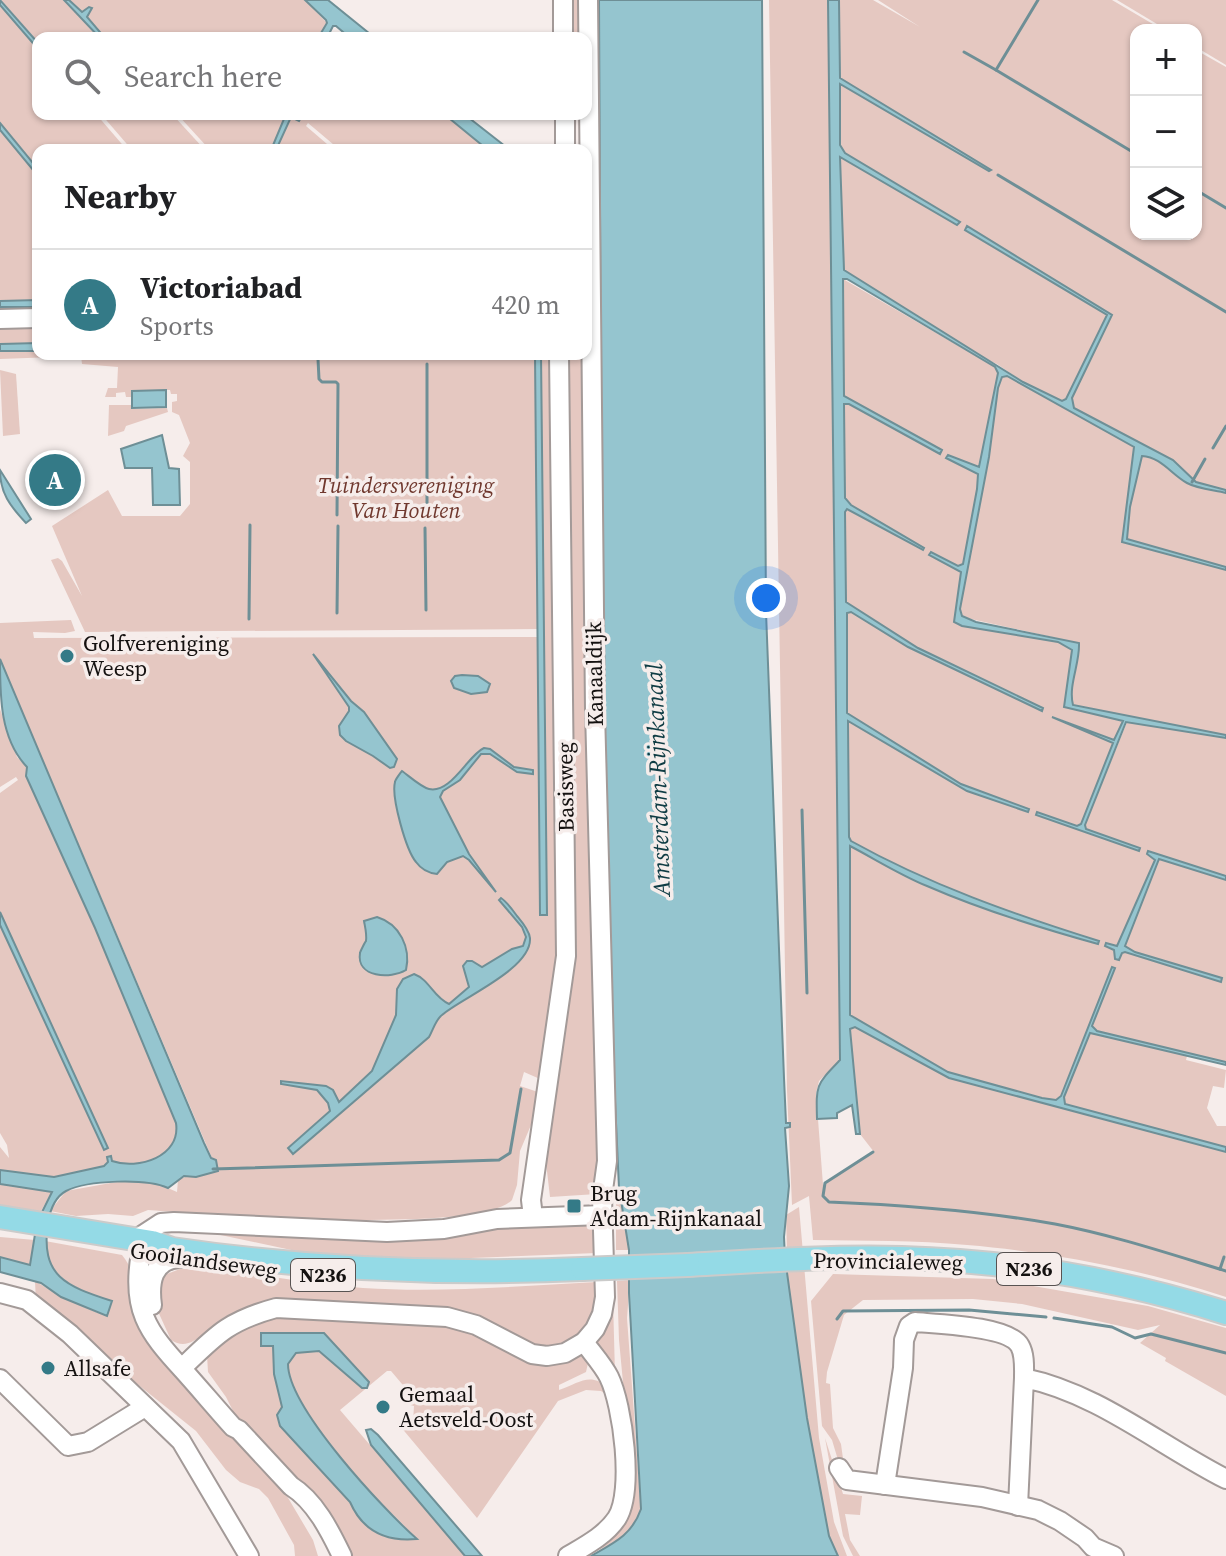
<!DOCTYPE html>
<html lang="en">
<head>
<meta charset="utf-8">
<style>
  body { margin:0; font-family:"Source Serif 4",serif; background:#f6f6f6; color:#202124 }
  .controls { position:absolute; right:24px; top:24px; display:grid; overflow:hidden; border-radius:16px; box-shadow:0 2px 6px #0004 }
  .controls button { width:72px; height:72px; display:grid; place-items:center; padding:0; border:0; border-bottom:2px solid #e0e0e0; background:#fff; color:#202124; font:40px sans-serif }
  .you { position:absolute; left:766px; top:598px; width:28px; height:28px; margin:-20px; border:6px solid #fff; border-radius:50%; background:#1a73e8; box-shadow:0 0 0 12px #1a73e833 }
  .badge { display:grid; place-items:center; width:52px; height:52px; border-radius:50%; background:#347a87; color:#fff; font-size:26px; font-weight:700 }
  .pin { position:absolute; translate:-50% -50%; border:4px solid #fff; box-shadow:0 2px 8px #0006 }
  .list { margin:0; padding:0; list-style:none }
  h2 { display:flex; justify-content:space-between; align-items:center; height:104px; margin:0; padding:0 32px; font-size:34px }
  h2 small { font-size:26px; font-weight:400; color:#757577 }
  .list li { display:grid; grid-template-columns:52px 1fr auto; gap:24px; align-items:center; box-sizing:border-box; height:112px; padding:0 32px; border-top:2px solid #e0e0e0 }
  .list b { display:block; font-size:30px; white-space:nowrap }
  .list p { margin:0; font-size:26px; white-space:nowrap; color:#757577 }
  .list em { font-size:26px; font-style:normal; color:#757577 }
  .icon { flex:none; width:44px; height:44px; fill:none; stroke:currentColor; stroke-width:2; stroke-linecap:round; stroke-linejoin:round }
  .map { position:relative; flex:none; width:1226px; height:1556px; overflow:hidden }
  .search { position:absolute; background:#fff; box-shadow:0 2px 6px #0004; left:32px; top:32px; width:560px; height:88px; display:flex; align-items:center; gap:20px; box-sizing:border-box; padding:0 28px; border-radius:16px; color:#757577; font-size:30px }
  .panel { position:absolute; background:#fff; box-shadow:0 2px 6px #0004; left:32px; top:144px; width:560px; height:216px; border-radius:16px }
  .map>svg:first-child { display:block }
  .green { fill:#e5c8c1; fill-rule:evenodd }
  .water { fill:#95c5cf; stroke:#6e8f96; stroke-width:2 }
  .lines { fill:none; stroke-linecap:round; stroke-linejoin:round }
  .stream { stroke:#6e8f96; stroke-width:3 }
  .minor-casing { stroke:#a39a98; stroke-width:22 }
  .major-casing { stroke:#cbcbca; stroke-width:26 }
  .minor { stroke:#fff; stroke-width:18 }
  .major { stroke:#94dae6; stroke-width:22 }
  .major-bridge-casing { stroke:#cbcbca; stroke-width:26; stroke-linecap:butt }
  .major-bridge { stroke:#94dae6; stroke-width:22 }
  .poi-dot { fill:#347a87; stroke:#f6edeb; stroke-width:3 }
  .labels { text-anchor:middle; stroke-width:7; stroke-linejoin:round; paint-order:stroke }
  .shield { fill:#f6edeb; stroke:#585352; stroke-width:2 }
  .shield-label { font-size:20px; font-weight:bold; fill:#141110 }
  .park-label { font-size:22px; font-style:italic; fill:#70382e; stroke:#f6edeb }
  .poi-label { font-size:22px; fill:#141110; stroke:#f6edeb; text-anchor:start }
  .street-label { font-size:22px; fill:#141110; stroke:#f6edeb }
  .water-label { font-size:24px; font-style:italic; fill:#0f3c44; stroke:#f6edeb }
</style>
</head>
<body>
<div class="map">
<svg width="1226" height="1556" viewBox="0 0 1226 1556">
  <rect width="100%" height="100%" fill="#f6edeb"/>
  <g class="green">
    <polygon points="1,0 64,0 100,38 38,38 38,42"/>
    <polygon points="69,0 305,0 327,23 318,38 105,38 87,17 91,9 89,7 82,12"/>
    <polygon points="567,0 582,0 583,38 567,38"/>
    <path d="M 769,0 L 828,0 L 840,1060 L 819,1081 L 816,1093 L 823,1185 L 874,1152 L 860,1134 L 850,1029 L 855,1027 L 949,1078 L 1226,1152 L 1226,1297 C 1145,1270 1052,1252 967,1245 C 916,1240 864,1241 813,1240 L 809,1196 L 792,1205 L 787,1090 Z"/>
    <polygon points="839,0 873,0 920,27 878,0 1112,0 1163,30 1136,30 1136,234 1196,234 1196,50 1226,67 1226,490 1196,482 1173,460 1074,408 1072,398 1112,315 968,227 965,230 1107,315 1066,399 1063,401 1023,382 997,364 979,356 844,270 840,157 960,222 845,153 840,145 840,84 989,171 990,170 840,78"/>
    <polygon points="1117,0 1226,0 1226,65 1196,47 1196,30 1167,30"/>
    <polygon points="0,5 38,49 38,114 96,114 127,150 38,150 38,169 0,123"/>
    <polygon points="101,114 172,114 205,150 132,150"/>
    <polygon points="177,114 286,114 271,150 210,150"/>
    <polygon points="300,114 444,114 488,150 340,150 308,123 306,126 334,150 276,150 291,117 302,116"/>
    <polygon points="0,130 38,176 38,300 0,301"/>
    <path d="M 843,279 L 995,367 L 998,374 L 979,467 L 949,455 L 947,459 L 978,474 L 977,489 L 963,564 L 958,566 L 931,553 L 961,572 L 954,622 L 962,626 L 1058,642 L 1072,650 L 1064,707 L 1123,721 L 1114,740 L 1052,716 L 1113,743 L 1081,824 L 1077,826 L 1038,812 L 1036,815 L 1139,850 L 1140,848 L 1085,829 L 1085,825 L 1127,722 L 1226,738 L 1226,876 L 1148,851 L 1155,860 L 1117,947 L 1109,944 L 1116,953 L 1115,959 L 1125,952 L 1221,982 L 1135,952 L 1125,946 L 1159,859 L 1226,880 L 1226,1062 L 1098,1031 L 1092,1026 L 1114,968 L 1113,967 L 1061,1096 L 1057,1100 L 1042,1098 L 948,1072 L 850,1015 L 850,846 C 928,889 1010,923 1098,942 C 1013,914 930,885 851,841 L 849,837 L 847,721 L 975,794 L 1028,811 L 961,784 L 847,713 L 846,613 L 851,612 L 918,648 L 846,602 L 845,512 L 847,508 L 922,550 L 851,505 L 845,498 L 844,404 L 849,404 L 844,396 Z"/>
    <polygon points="38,324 38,343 0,344 0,325"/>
    <polygon points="0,351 38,351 38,354 535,354 538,629 85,632 51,560 58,558 62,561 82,596 52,526 108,490 122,516 180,516 190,504 190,462 183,456 190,443 179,415 172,412 172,402 177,401 177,394 171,394 170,390 131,390 131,397 126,397 125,392 116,393 116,397 105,397 108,388 117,388 118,367 82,364 81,356 0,359"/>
    <path d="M 541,354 L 554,354 L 558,936 L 540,1079 L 524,1072 L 520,1086 L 538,1092 L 534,1118 L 520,1151 L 517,1185 L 512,1200 C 479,1235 206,1214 148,1210 L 133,1216 L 108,1214 L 76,1216 L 50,1211 L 66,1191 L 122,1181 L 154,1182 L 177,1192 L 178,1180 C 185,1175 206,1175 217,1170 L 0,659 L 0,623 L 71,620 L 75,631 L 65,633 L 33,632 L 34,638 L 539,637 Z"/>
    <polygon points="566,354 585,354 590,888 601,1177 597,1194 550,1197 545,1154 570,971"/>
    <polygon points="0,370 16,374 20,434 3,436"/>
    <path d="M 1007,376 L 1134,447 L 1123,542 L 1226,570 L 1226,735 L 1073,705 C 1069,684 1080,664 1079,643 L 962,617 L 960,609 L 989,457 L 998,388 L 1002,377 Z"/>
    <polygon points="109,405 131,405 132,409 167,408 168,412 126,426 124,431 108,436"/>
    <path d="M 1142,456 C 1161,457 1172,474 1187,483 C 1198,489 1214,490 1226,493 L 1226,567 L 1127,540 L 1130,507 Z"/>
    <path d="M 0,709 L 17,757 L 27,767 L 26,777 L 95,928 L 176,1123 C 181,1157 138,1170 112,1161 L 111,1156 L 104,1166 L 54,1177 L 0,1170 L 0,1147 L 9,1158 L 7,1145 L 0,1133 L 0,925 L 103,1149 L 108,1148 L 0,912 L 0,793 L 18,780 L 16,777 L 0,787 Z"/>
    <polygon points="1090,1033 1187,1056 1186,1060 1226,1070 1224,1088 1213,1086 1207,1108 1217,1126 1226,1126 1226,1147 1065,1104 1064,1097"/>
    <polygon points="0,1184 52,1191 40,1213 0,1206"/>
    <polygon points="619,1188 629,1250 616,1250 616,1202"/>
    <polygon points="799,1207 819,1438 834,1522 847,1556 838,1556 829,1536 807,1418 788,1287 786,1215"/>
    <polygon points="531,1224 596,1225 597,1253 419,1260 310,1254 197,1230"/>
    <polygon points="0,1237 35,1240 30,1266 0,1257"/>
    <path d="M 45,1241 L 122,1255 C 144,1281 130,1311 145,1340 L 284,1491 L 313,1540 L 318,1556 L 295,1556 L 294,1545 L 268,1498 L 259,1489 L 240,1482 L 226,1470 L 196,1431 L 36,1303 L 35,1281 L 62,1297 L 98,1313 L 111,1301 C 80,1290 47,1280 45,1241 Z"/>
    <path d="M 180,1269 C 242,1269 302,1284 363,1288 C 441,1293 519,1286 597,1282 L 596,1311 L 585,1330 L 580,1335 L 555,1347 L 537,1348 L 496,1327 L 262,1304 C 249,1308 236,1311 225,1317 C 207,1327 192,1354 171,1340 L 156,1307 L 159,1277 Z"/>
    <polygon points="833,1274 993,1279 1148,1306 1226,1328 1226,1396 1165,1361 1166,1358 1140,1343 1160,1325 1138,1330 1022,1304 973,1299 863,1300 844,1315 827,1372 826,1383 830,1384 833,1428 841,1444 844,1466 841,1470 832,1440 822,1426 811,1301"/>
    <path d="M 630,1280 L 627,1318 L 641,1509 C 633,1533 619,1540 598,1552 L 620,1529 L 629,1446 L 619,1340 L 617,1281 Z"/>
    <polygon points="613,1300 615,1374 594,1342"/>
    <path d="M 287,1315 C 344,1318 403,1318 459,1329 C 487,1334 507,1360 537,1364 C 556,1366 571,1350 589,1359 L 586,1372 L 559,1385 L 559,1390 C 580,1383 588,1372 609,1387 L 607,1395 L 601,1391 L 586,1390 L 558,1401 L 477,1518 L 400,1426 L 403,1422 L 413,1422 L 414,1406 L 410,1405 L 413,1397 L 391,1371 L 387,1371 L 340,1410 L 465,1556 L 348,1556 L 304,1491 L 234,1413 L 226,1397 L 208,1372 L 207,1355 C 228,1333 256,1319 287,1315 ZM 324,1333 L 368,1382 L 362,1388 C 345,1371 313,1332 289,1359 C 287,1368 287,1375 291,1384 C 299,1404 360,1490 376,1501 C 390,1510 405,1526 416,1539 C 386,1542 362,1530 350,1502 L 280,1426 L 282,1407 L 274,1374 L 273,1345 Z"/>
    <polygon points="825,1438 843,1494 862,1496 860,1515 845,1514 850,1540 860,1556 853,1556 843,1536"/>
  </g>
  <g class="water">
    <polygon points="0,0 38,43 38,49 0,5"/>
    <polygon points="64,0 69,0 82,12 89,7 92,8 87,17 105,38 100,38"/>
    <polygon points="305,0 328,0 375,38 350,38 336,26 333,26 327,38 318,38 327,23 326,20"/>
    <path d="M 599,0 L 762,0 L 766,612 L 784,1078 L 786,1123 L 790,1123 L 790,1127 L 785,1128 L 789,1186 L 784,1237 L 785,1258 L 807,1418 L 829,1536 L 838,1556 L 591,1556 C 614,1543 632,1535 641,1509 L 629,1293 L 629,1250 L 619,1188 L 612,1036 L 602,640 Z"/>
    <path d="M 828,0 L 839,0 L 840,78 L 991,170 L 989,171 L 840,84 L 840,145 L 845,153 L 960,222 L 957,225 L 840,157 L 844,270 L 1023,382 L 1062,401 L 1066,399 L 1107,315 L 965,230 L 967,226 L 1112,315 L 1072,398 L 1074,408 L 1173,460 L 1196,482 L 1226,490 L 1226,493 C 1214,490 1198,489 1187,483 C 1171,474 1161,457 1142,456 L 1130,507 L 1127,539 L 1226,567 L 1226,570 L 1122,542 L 1134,447 L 1007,376 L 1002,377 L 998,388 L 989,457 L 960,609 L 962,616 L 976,622 L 1079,643 C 1080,664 1068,685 1073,705 L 1226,735 L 1226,738 L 1126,722 L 1085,825 L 1086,829 L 1140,848 L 1139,851 L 1036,815 L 1037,812 L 1077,826 L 1081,824 L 1113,743 L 1052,717 L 1114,740 L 1123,721 L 1064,707 L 1072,650 L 1058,642 L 962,626 L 954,622 L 961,572 L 929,555 L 931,552 L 958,566 L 963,564 L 977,489 L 978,474 L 946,458 L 948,455 L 979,467 L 998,373 L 995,367 L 847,279 L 843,279 L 844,396 L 942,450 L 940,454 L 849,404 L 844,404 L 845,498 L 851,505 L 924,548 L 923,550 L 847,509 L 845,512 L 846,602 L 918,648 L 1043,708 L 1042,711 L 908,647 L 851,612 L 847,613 L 847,713 L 961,784 L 1029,809 L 1028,812 L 967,791 L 848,721 L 849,837 L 851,841 C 930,885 1013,914 1099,941 L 1098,944 C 1040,928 982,910 927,886 C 900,875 875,859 850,846 L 850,1015 L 948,1072 L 1042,1098 L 1056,1100 L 1061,1096 L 1112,967 L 1115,968 L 1092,1026 L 1097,1031 L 1226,1062 L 1226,1065 L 1090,1033 L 1064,1097 L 1065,1104 L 1226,1147 L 1226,1152 L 949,1078 L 855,1027 L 850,1029 L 860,1134 L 856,1134 L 852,1105 L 837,1113 L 837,1118 L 817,1119 C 816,1084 816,1085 840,1060 Z"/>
    <polygon points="286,114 302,116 299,121 291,117 276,150 271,150"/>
    <polygon points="444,114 464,114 510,150 488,150"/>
    <polygon points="0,123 38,169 38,176 0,130"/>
    <polygon points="38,300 38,307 0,307 0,301"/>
    <polygon points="38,343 38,351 0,351 0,344"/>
    <polygon points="535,354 541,354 547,915 540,915"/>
    <polygon points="166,390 166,407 132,408 132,391"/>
    <polygon points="162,435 169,468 179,469 180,505 153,505 152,468 125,468 121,449"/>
    <path d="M 0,470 L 31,519 L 26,523 C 10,506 0,493 0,470 Z"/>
    <polygon points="313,654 351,701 364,712 397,759 394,767 390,768 373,756 346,741 340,735 339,726 349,711 349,707"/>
    <path d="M 0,659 L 204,1143 L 211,1158 L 216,1160 L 218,1171 L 196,1177 L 184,1176 L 168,1188 C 146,1178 88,1180 66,1191 C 55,1197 50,1211 48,1222 C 40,1277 66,1286 112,1301 L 107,1316 L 61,1297 L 41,1283 L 0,1272 L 0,1257 L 30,1265 L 37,1222 L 52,1192 L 0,1184 L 0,1170 L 54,1177 L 104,1166 L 108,1162 L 107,1157 L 111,1156 L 112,1161 C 138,1170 181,1157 176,1123 L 95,928 L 26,776 L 27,767 C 0,739 0,696 0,659 Z"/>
    <polygon points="462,675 478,676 490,684 487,692 471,694 454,688 451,681 455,676"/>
    <path d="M 484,748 L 490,749 L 514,767 L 533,770 L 533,774 L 517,772 L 490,754 L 481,754 L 460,780 L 443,791 L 440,797 L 469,854 L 496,892 L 469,860 L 463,856 L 447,862 L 437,874 C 428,873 421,869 416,862 C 406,850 391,797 395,782 C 395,780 401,772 402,771 C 409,776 421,787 429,789 C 451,794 468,755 484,748 Z"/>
    <polygon points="1148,851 1226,876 1226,880 1159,859 1125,946 1135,952 1222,978 1221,982 1125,952 1122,953 1119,960 1115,959 1114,950 1105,946 1106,943 1117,946 1155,860 1147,854"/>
    <path d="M 501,898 C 507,902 512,909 517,916 C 522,922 529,930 530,938 C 532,969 461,998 442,1015 C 436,1019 433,1030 429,1037 L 293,1154 L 288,1148 L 330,1111 L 328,1103 L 317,1090 L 281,1084 L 281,1081 L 326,1086 L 333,1090 L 339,1102 L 372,1071 L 396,1015 L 397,989 L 403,979 L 414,974 C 430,980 433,997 449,1004 L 469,987 L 463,966 L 467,961 L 472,961 L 482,967 L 512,949 L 523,946 L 526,937 L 522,927 L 499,900 Z"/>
    <polygon points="0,912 108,1148 104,1150 0,925"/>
    <path d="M 377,917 C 400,924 411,948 406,970 C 391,979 356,978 360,953 C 360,952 365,942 366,941 C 367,934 365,927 364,921 Z"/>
    <path d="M 261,1333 L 324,1333 L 369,1382 L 367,1388 L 362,1388 L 319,1351 L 296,1353 L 288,1364 C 288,1408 385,1511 417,1539 C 386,1542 363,1532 350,1502 L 280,1426 L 277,1415 L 282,1407 L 274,1374 L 273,1346 L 261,1346 Z"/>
    <polygon points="371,1429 378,1435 482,1556 465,1556 371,1445 366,1430"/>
  </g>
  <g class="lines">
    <g class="stream">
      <polyline points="1038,0 996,70 1136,154"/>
      <polyline points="964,52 996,70"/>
      <polyline points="998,175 1226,312"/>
      <polyline points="1196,190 1226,208"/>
      <polyline points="318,359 319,379 322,382 336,382 338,384 337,515"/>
      <polyline points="1213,448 1226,426"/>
      <polyline points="1192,482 1205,459"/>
      <polyline points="427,515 427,364"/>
      <polyline points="425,528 426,610"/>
      <polyline points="337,613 338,526"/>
      <polyline points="249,619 250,525"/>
      <polyline points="802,810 807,993"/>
      <path d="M 873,1152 L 825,1183 L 823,1196 L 829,1202 C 904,1205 981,1211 1055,1224 C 1113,1235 1170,1254 1226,1271"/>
      <polyline points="213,1169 499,1160 510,1153 521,1089"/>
      <polyline points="1220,1269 1224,1257"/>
      <polyline points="1054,1318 1112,1327 1135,1338 1151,1334 1226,1353"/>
      <polyline points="837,1319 843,1311 969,1310 1046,1317"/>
    </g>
    <defs>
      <g id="minor">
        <polyline points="563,0 563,38"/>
        <polyline points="565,114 565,150"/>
        <polyline points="0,319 38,318"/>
        <polyline points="533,1217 531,1200 566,956 559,354"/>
        <polyline points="135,1240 161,1223 174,1222 387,1232 444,1229 497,1219 602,1215"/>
        <path d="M 165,1248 L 149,1249 L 141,1253 C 131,1309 147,1331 183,1370 C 200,1389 216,1408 233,1427 L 239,1430 L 291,1486 C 315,1501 330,1531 342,1556"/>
        <polyline points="0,1293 27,1300 70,1334 181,1441 249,1556"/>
        <path d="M 152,1305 C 149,1283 152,1260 179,1258"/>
        <path d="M 182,1368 C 216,1335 228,1321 276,1308 L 447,1317 L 476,1325 L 532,1354 L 547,1356 L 565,1353 L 584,1342 L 595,1329 L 602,1314 L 605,1297 L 602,1197 L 607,1161 L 595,711 L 588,0"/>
        <polyline points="0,1379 68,1446 88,1442 145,1407"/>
        <polyline points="839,1468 847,1480 982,1497 1038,1510 1060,1521 1085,1538 1093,1547 1114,1556"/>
        <path d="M 885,1485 L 903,1368 L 904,1340 L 909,1326 L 915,1322 C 937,1324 1009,1326 1020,1346 C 1025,1355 1024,1368 1024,1378"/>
        <path d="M 1018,1506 L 1024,1378 C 1098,1393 1159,1445 1226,1479"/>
        <path d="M 568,1556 C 585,1546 606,1535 617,1518 C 634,1491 623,1406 609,1377 C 603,1365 592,1353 584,1342"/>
      </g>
      <g id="major">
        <path d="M 0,1217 L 152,1242 L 172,1249 C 308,1269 445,1275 582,1269"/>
        <path d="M 688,1265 C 759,1261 831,1256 902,1258 C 1011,1261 1122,1280 1226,1313"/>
      </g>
    </defs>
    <use href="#minor" class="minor-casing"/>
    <use href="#major" class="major-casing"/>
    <use href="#minor" class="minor"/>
    <use href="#major" class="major"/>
    <defs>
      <polyline id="major-bridge" points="582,1269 688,1265"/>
    </defs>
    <use href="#major-bridge" class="major-bridge-casing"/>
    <use href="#major-bridge" class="major-bridge"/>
  </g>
  <g class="poi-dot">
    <circle cx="67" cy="656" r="8"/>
    <rect x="566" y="1198" width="16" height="16" rx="4"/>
    <circle cx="48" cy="1368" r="8"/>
    <circle cx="383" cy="1407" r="8"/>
  </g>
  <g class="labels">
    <g class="shield">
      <rect x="997" y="1253" width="64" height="32" rx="6"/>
      <rect x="291" y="1259" width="64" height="32" rx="6"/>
    </g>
    <g class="shield-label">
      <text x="1029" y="1276">N236</text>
      <text x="323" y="1282">N236</text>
    </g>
    <g class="park-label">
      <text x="406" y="493">Tuindersvereniging<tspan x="406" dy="25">Van Houten</tspan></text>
    </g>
    <g class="poi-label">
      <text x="83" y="651">Golfvereniging<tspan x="83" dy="25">Weesp</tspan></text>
      <text x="590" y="1201">Brug<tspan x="590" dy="25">A'dam-Rijnkanaal</tspan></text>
      <text x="64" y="1376">Allsafe</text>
      <text x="399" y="1402">Gemaal<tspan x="399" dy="25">Aetsveld-Oost</tspan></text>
    </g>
    <g class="street-label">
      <text transform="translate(594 674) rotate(-91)" y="8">Kanaaldijk</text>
      <text transform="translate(565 787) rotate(-91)" y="8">Basisweg</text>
      <text transform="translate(204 1260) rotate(8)" y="8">Gooilandseweg</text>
      <text transform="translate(888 1261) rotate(1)" y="8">Provincialeweg</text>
    </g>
    <g class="water-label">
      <text transform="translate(658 780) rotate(-92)" y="8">Amsterdam-Rijnkanaal</text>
    </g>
  </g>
</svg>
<div class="controls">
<button>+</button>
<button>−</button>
<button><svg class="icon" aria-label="layers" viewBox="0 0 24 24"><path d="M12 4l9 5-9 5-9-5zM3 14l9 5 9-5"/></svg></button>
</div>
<div class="you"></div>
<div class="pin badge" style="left:55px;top:480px">A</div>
<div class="search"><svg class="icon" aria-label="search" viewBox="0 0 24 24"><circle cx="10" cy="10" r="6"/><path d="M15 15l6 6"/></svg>Search here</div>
<section class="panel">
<h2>Nearby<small></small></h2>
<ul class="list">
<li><span class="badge">A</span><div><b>Victoriabad</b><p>Sports</p></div><em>420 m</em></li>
</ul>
</section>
</div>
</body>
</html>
